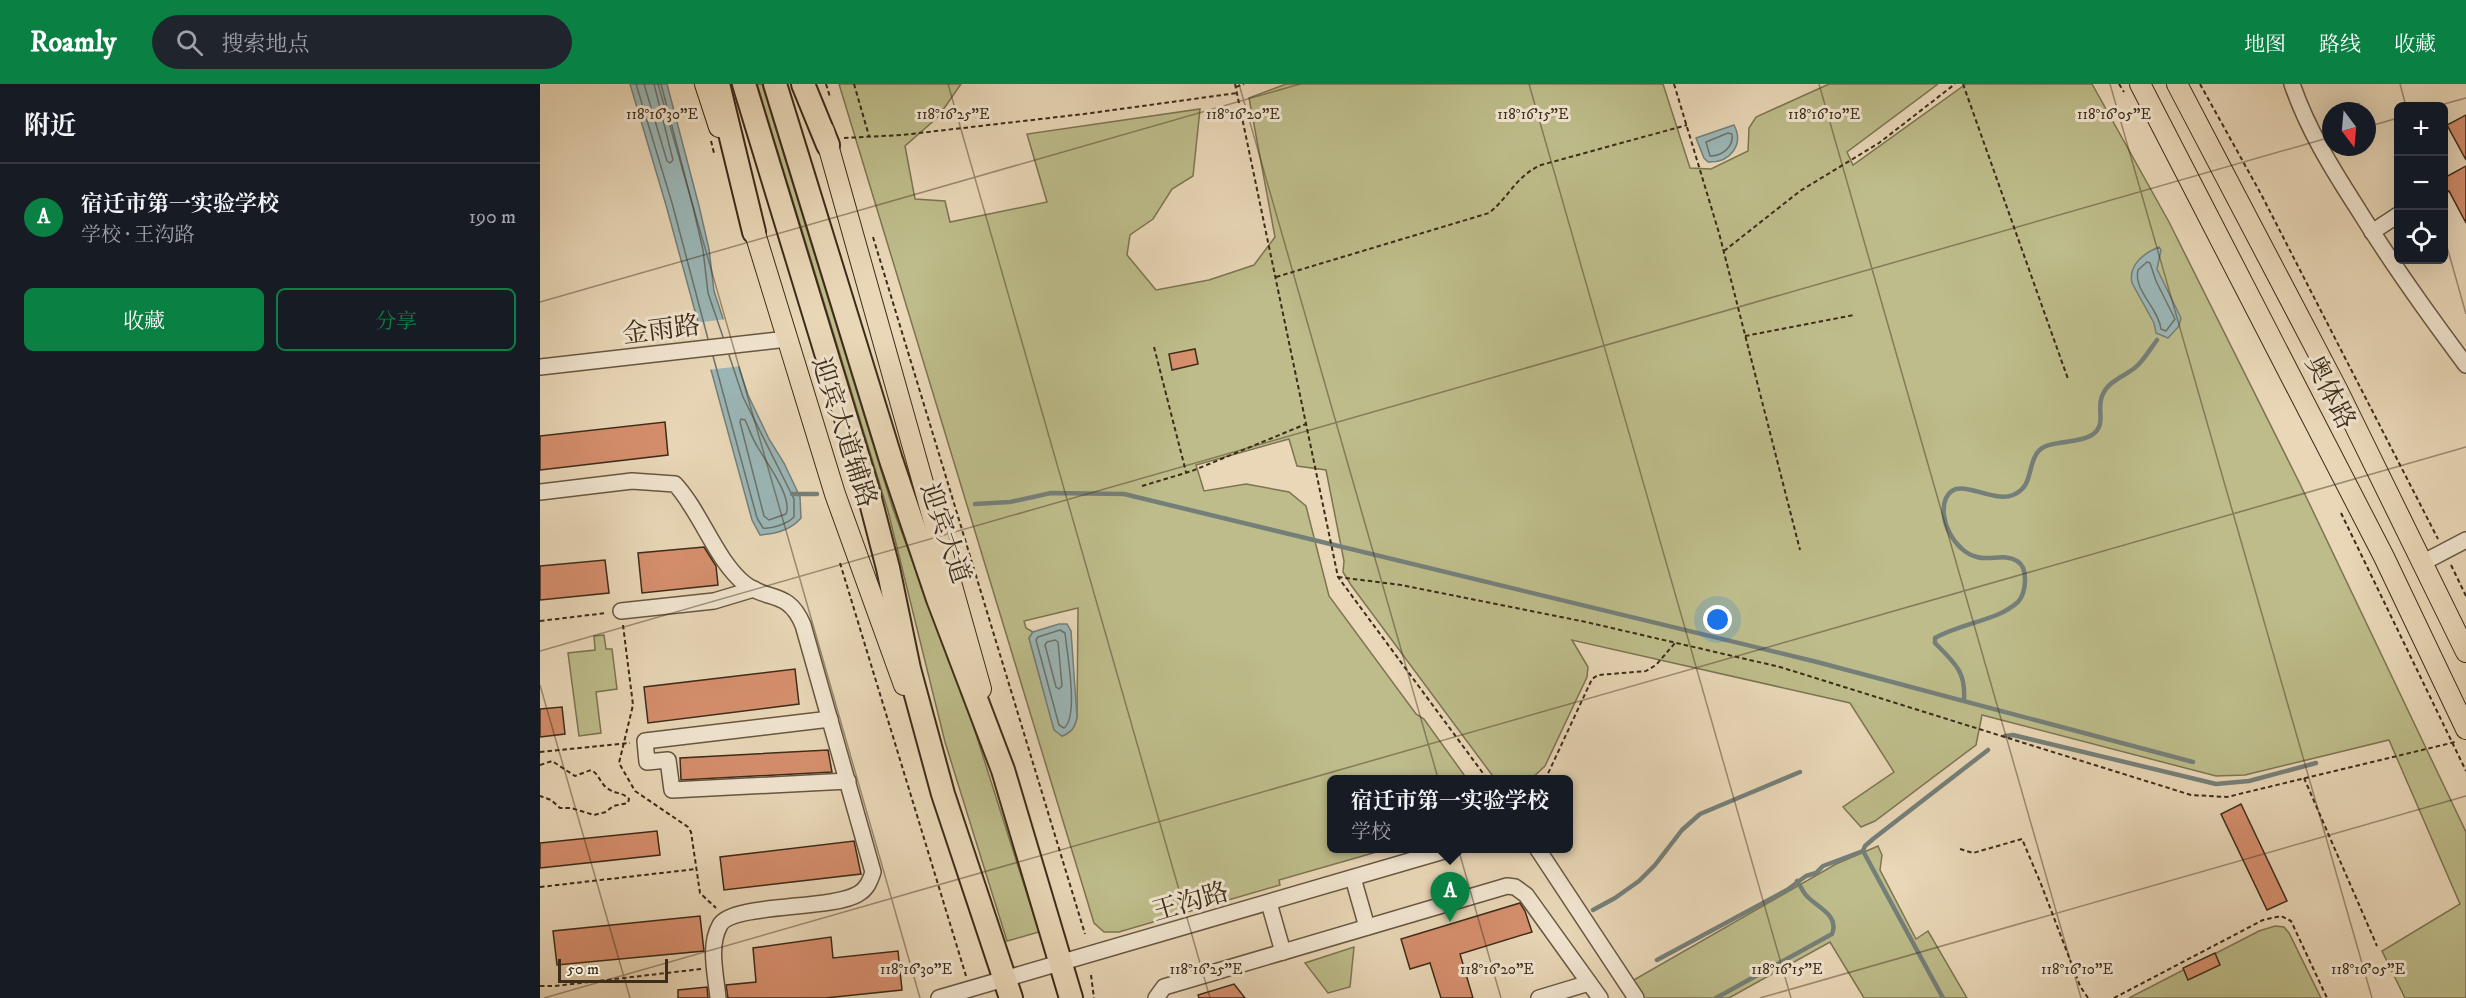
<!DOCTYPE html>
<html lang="zh">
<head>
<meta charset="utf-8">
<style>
  body { margin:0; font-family:"IM FELL DW Pica","Noto Serif SC",serif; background:#20242c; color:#f1f3f6 }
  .controls { position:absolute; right:18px; top:18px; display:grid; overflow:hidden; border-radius:9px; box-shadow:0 6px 24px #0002 }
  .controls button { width:54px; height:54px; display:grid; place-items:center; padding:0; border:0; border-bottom:2px solid #363941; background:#171b24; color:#f1f3f6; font:30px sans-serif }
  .compass { position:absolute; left:1782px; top:18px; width:54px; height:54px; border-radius:50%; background:#171b24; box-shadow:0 6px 24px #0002; rotate:164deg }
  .scale { position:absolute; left:18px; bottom:15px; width:110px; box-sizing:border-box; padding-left:6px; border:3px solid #3d2c1a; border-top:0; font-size:16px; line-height:21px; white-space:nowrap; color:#3d2c1a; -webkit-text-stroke:4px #f1e5d0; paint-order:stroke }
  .you { position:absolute; left:1178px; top:536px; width:21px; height:21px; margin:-15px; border:4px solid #fff; border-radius:50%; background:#1a73e8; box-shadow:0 0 0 9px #1a73e833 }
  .badge { display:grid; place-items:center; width:39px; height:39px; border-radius:50%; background:#0b8043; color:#fff; font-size:20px; font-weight:700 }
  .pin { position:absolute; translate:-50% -50px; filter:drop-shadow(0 2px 3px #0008) }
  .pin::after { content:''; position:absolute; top:32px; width:21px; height:18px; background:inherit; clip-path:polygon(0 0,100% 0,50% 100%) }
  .popup { position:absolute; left:787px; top:691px; width:246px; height:78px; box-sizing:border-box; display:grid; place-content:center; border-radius:9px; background:#171b24; filter:drop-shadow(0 2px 4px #0005); font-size:20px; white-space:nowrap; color:#9ea1a6 }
  .popup b { font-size:22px; color:#f1f3f6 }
  .popup::after { content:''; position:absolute; left:50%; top:100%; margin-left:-12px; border:12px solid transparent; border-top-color:#171b24 }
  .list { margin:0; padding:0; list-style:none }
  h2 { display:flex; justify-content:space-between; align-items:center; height:78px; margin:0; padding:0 24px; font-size:26px }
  h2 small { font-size:20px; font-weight:400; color:#9ea1a6 }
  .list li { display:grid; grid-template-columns:39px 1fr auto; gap:18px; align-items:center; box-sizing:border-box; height:108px; padding:0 24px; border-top:2px solid #363941 }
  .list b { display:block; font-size:22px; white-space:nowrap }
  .list p { margin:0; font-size:20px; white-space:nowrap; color:#9ea1a6 }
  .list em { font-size:20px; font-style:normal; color:#9ea1a6 }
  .actions { display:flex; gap:12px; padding:18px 24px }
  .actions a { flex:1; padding:14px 0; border:2px solid #0b8043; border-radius:9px; text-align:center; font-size:21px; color:#0b8043 }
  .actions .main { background:#0b8043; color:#fff }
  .icon { flex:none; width:33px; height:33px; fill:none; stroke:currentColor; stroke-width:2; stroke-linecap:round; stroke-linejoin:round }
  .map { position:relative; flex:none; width:1926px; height:914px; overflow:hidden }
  header { display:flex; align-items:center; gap:36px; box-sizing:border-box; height:84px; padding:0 30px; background:#0b8043; color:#fff }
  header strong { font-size:28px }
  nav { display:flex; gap:33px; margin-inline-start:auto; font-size:21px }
  .search { width:420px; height:54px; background:#20242c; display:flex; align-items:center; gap:15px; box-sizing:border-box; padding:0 21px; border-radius:33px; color:#9ea1a6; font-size:22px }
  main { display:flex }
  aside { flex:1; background:#171b24 }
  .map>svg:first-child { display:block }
  .green { fill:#bdbc8a; stroke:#7d7452; stroke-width:1.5; fill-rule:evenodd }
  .water { fill:#9bb7b8; stroke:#757f79; stroke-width:1.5 }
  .pier { fill:#e9d7b7 }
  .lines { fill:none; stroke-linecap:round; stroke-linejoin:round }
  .shore { stroke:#6c7269; stroke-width:1.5 }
  .stream { stroke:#757f79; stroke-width:4.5 }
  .building { fill:#d68f6d; stroke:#3d2c1a; stroke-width:1.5 }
  .minor-casing { stroke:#685741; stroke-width:18 }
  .major-casing { stroke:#3d2c1a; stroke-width:22 }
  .highway-casing { stroke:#3d2c1a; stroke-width:26 }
  .path { stroke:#3d2c1a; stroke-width:2; stroke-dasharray:4.5 3; stroke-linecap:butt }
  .minor { stroke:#f1e5d0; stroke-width:15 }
  .major { stroke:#e9d7b7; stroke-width:20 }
  .highway { stroke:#e9d7b7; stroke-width:22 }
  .ticks { fill:none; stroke:#3d2c1a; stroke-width:1.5; stroke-opacity:0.45 }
  .labels { text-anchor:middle; stroke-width:6; stroke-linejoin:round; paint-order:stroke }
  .street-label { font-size:26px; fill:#3d2c1a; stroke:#f1e5d0 }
  .ticks-label { font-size:15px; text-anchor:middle; fill:#3d2c1a; stroke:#f1e5d0; stroke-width:6; stroke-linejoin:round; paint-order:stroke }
</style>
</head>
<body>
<header>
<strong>Roamly</strong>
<div class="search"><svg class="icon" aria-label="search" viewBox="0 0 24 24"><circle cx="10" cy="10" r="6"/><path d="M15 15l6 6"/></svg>搜索地点</div>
<nav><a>地图</a><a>路线</a><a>收藏</a></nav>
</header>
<main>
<aside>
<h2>附近<small></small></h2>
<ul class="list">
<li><span class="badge">A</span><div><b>宿迁市第一实验学校</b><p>学校 · 王沟路</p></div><em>190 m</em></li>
</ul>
<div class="actions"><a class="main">收藏</a><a>分享</a></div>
</aside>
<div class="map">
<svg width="1926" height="914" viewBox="0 0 1926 914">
  <rect width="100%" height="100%" fill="#e9d7b7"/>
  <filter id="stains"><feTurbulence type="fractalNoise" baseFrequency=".00333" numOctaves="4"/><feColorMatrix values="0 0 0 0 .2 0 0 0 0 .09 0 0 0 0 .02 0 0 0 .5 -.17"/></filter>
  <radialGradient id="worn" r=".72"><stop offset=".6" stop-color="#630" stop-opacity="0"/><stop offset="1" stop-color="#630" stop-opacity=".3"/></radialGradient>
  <g class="green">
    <polygon points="217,0 222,0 353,425 426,619 499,848 467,857 405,658 348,427"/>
    <path d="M 299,0 L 421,0 L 398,33 L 365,62 L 375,115 L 405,117 L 410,138 L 507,118 L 487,50 L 660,25 L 653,92 L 632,105 L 613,135 L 590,151 L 587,171 L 616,206 L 669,196 L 714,181 L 735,153 L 709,14 L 746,0 L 1123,0 L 1150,84 L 1171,85 L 1208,67 L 1209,44 L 1216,33 L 1289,0 L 1398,0 L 1307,68 L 1313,81 L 1426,0 L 1552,0 L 1629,138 L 1760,400 L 1926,748 L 1926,914 L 1865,914 L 1842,867 L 1920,820 L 1849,656 L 1705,691 L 1676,692 L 1442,631 L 1436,661 L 1335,737 L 1321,743 L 1303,723 L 1354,688 L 1310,619 L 1032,556 L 1048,583 L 1047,593 L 1005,682 L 991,695 L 955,695 L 811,501 L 803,488 L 804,477 L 786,386 L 757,382 L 749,355 L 656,381 L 664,407 L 706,400 L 749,408 L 766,422 L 789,512 L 876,630 L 884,635 L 927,695 L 792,696 L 792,764 L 847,765 L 739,796 L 740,801 L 579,848 L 564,848 L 554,839 ZM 538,524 L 537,633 C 535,643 532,648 522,652 L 514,645 L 489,554 L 493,548 L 486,544 L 484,537 Z"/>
    <polygon points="64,551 66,565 72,565 77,605 56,608 61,649 39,652 28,569 55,566 54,552"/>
    <polygon points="1338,762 1342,771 1340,786 1376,855 1388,847 1427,914 1324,914 1290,858 1189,914 1104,914 1092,897 1296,780"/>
    <polygon points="1735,842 1744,843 1749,849 1781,914 1589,914 1719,847"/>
    <polygon points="814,863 810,903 788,909 765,879"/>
  </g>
  <g class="water">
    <path d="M 90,0 L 127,0 L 159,122 L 169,165 L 174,207 L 208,311 L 229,355 L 244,379 L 260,413 L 261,434 C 251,446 235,450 220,451 L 212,436 L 126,121 Z"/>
    <path d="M 1194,41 C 1204,60 1191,79 1168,78 L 1164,74 L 1156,54 Z"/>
    <path d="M 1619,163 L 1621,166 L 1617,185 L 1641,234 L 1639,242 L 1628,254 L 1616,249 L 1614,239 L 1592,199 C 1588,181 1604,169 1619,163 Z"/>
    <path d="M 519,540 L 527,540 L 531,547 L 537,633 C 535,643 532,648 522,652 L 514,646 L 489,554 L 493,548 Z"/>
  </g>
  <polygon class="pier" points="187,235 202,282 167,286 154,239"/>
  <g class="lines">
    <g class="shore">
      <polyline points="96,0 132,119 168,255"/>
      <polyline points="104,0 127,77 130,79 133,76 114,0"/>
      <polyline points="121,0 153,123 163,166 168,209 183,253"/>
      <path d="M 1188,49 L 1192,50 C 1194,63 1182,72 1170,72 L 1166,58 Z"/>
      <path d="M 1607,178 L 1610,179 L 1616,197 L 1635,235 L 1626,247 L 1621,245 C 1619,225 1593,206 1598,186 Z"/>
      <path d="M 173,272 L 217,434 L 223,444 C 232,445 247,440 254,433 L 254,415 L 203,313 L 189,271"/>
      <path d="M 201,335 L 205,336 C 209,344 212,354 217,362 C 226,378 253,413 246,430 L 229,436 L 224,432 L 200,338 Z"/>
      <path d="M 520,546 L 525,549 C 527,569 539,633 524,644 L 519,641 L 496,556 L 498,553 Z"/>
      <polygon points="515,556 518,558 522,602 519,605 516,603 505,561 507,558"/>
    </g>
    <g class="stream">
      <polyline points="252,410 277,410"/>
      <polyline points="435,420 470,418 511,409 584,410 1277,578 1653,678"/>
      <path d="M 1424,616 C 1426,588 1415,579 1395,559 L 1395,554 C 1415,543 1438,539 1459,530 C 1466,527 1472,523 1478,518 C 1486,509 1489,484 1477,477 C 1465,469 1450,477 1437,473 C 1415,468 1397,435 1406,414 C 1417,390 1451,420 1473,411 C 1493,403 1487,384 1497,369 C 1506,355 1536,361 1552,351 C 1568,340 1555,324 1563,310 C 1570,295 1587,292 1598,281 C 1605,274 1611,264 1617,256"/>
      <polyline points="1465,652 1473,651 1676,700 1709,697 1776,679"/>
      <polyline points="1053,826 1075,814 1099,797 1115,781 1142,746 1160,730 1260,688"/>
      <polyline points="1117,876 1247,806 1266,792 1276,789 1283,782 1323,767"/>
      <path d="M 1176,914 L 1292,850 C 1300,830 1275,823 1265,810 C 1262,806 1260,801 1257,797"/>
      <polyline points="1403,914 1323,767 1325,762 1333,755 1448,666"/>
    </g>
  </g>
  <g class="building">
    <polygon points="1926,31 1926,76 1907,41"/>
    <polygon points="1926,82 1926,139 1909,107 1904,111 1904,94"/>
    <polygon points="655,265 658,280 632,286 629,270"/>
    <polygon points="125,338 128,371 0,386 0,352"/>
    <polygon points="164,463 176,482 178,501 102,509 98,469"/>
    <polygon points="65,476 69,509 0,516 0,482"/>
    <polygon points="255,585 259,620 108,639 104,603"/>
    <polygon points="22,623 25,650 0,653 0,625"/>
    <polygon points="288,666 292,688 141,696 140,674"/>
    <polygon points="1701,720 1747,817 1727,826 1681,730"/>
    <polygon points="117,747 120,771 0,784 0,759"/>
    <polygon points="314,757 321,790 184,806 180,773"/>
    <polygon points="980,819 985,827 992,848 920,870 933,914 901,914 890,879 870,885 861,855"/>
    <polygon points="160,832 164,867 17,881 13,847"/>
    <polygon points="291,853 293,874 358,867 362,906 285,914 188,914 186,901 216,898 213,864"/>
    <polygon points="1675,869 1680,881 1648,896 1643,884"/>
    <polygon points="694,900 705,914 659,914 658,911"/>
    <polygon points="167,903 168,914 138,914 138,906"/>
  </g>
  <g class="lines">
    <defs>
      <g id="minor">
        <path d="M 1752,0 C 1767,44 1791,83 1816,122 C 1850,177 1887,229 1926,281"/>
        <polyline points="1832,148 1858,131"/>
        <polyline points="0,283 247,255"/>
        <path d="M 0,408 L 92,397 L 135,400 C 161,428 176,477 205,500 C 228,518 248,505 263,541 L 333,788 C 330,797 327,805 318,810 C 292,826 192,819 180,841 C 168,862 176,891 178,914"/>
        <polyline points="1884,478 1926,456"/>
        <polyline points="81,527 174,517 214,505"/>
        <polyline points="290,635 105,657 107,678 128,676 132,706 308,697"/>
        <polyline points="997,764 1096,914"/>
        <polyline points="813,794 827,843"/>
        <polyline points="729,819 743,868"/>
        <polyline points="399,914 914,764"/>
        <polyline points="616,914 624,903 967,802 975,803 986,811 1060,914"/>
        <polyline points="999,914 1049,899"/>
      </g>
      <g id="major">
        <polyline points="165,0 179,43"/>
        <polyline points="1600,0 1844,473 1926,645"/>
        <polyline points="1637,0 1797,305 1926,568"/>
        <polyline points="284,47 441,605"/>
        <polyline points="210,133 295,410 364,601"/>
      </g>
      <g id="highway">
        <polyline points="178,0 214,148"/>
        <polyline points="204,0 327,403 348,484 369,585 403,710 471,914"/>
        <polyline points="235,0 351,376 398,515 463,686 531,914"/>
        <polyline points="263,0 288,61"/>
      </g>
    </defs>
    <use href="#minor" class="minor-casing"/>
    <use href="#major" class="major-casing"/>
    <use href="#highway" class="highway-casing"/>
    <g class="path">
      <polyline points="286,0 290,13"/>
      <polyline points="314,0 329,52"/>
      <polyline points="695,0 798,493 948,696"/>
      <polyline points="1134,0 1179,149 1260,466"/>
      <polyline points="1423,0 1528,295"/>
      <polyline points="1579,0 1584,8"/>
      <polyline points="1660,0 1721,110 1898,455"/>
      <polyline points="696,3 704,0"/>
      <polyline points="304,54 362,51 544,30 697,9"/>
      <polyline points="171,57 174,69"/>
      <polyline points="333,153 545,850"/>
      <polyline points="1184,167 1260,107 1339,59 1415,0"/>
      <path d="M 736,193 L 949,129 C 969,113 976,92 1001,81 L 1147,41"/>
      <polyline points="1205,252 1314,231"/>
      <polyline points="614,263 646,388"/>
      <polyline points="602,402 652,387 766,340"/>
      <polyline points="1801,429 1926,687"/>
      <polyline points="300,479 426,892"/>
      <polyline points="1911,481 1926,512"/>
      <polyline points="798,493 861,501 1046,538 1240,583 1651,711 1687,713 1915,658"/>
      <polyline points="0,537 66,529"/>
      <polyline points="83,541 93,621 79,679 95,707 148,743 151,748 160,809 176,824"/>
      <polyline points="0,668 90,659"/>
      <path d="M 0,681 L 12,677 L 35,692 L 51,686 C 59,690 60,699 67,704 C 74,710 83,708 89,715 L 88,719 L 73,722 L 66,728 L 54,731 L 31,724 L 20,724 L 11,716 L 0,712"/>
      <polyline points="1764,694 1837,862"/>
      <polyline points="1005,696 1052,595 1058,591 1106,587 1116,581 1135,559"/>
      <polyline points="1420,765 1433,769 1482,755 1501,800 1540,902 1548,914"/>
      <polyline points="0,803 156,785"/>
      <polyline points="551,891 554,914"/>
      <polyline points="0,902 15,902 161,885"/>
      <polyline points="1574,914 1723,836 1741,832 1751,837 1787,914"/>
    </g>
    <use href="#minor" class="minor"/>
    <use href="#major" class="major"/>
    <use href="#highway" class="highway"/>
  </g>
  <path class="ticks" d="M 118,0 L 380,914M 408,0 L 670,914M 699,0 L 961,914M 989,0 L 1251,914M 1279,0 L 1541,914M 1570,0 L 1832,914M 1860,0 L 1866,22M 1897,22 L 1926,14M 1827,43 L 1858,34M 1904,152 L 1926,230M 0,218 L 760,0M 0,567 L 1791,53M 0,601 L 90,914M 4,914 L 1926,363M 1220,914 L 1926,712"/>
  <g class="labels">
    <g class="street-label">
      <text transform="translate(121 245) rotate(-7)" y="9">金雨路</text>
      <text transform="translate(1791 308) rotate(63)" y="9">奥体路</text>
      <text transform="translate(305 348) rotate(72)" y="9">迎宾大道辅路</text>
      <text transform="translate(406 449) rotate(71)" y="9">迎宾大道</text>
      <text transform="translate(650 817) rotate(-16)" y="9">王沟路</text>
    </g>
  </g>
  <g class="ticks-label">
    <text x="122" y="35">118°16'30"E</text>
    <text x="413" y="35">118°16'25"E</text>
    <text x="703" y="35">118°16'20"E</text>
    <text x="993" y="35">118°16'15"E</text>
    <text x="1284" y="35">118°16'10"E</text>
    <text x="1574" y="35">118°16'05"E</text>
    <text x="376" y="890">118°16'30"E</text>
    <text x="666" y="890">118°16'25"E</text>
    <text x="957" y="890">118°16'20"E</text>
    <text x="1247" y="890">118°16'15"E</text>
    <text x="1537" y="890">118°16'10"E</text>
    <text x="1828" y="890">118°16'05"E</text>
  </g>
  <rect width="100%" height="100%" filter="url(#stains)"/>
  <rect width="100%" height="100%" fill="url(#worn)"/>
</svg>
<div class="controls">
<button>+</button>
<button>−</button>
<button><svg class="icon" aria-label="locate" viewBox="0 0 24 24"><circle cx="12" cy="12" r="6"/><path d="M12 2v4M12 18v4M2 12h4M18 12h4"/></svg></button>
</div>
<svg class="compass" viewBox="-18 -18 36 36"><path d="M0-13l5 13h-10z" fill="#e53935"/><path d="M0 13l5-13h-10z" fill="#9ea1a6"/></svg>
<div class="scale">50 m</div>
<div class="you"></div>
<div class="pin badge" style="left:910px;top:838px">A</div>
<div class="popup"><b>宿迁市第一实验学校</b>学校</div>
</div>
</main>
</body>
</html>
